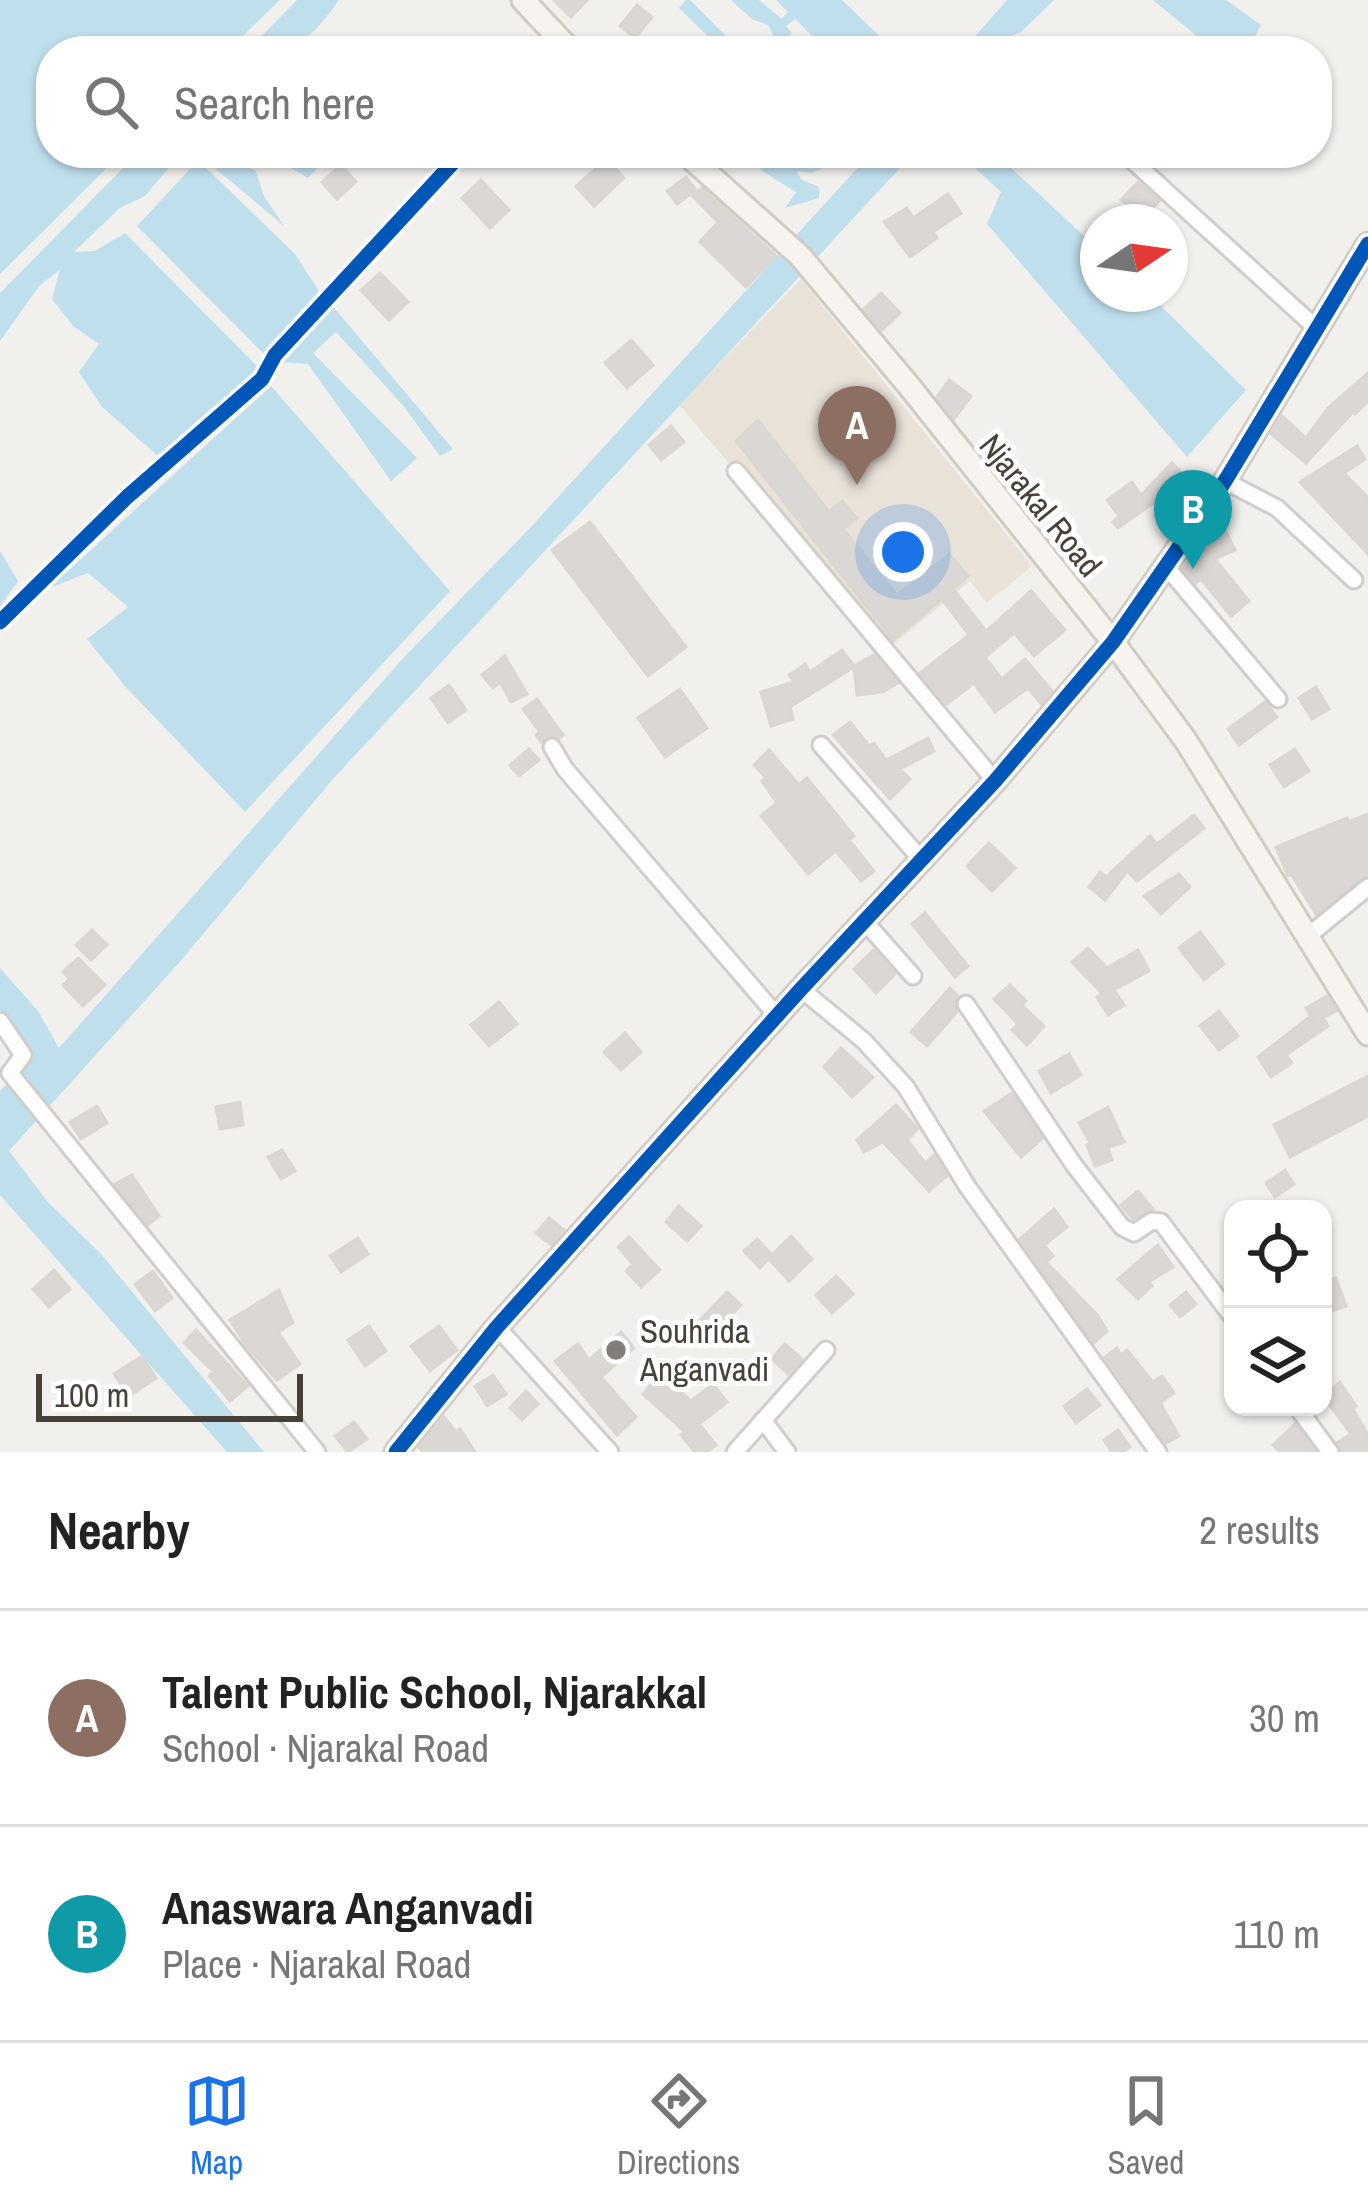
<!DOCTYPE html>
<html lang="en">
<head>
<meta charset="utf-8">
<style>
  body { margin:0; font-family:"Archivo Narrow",sans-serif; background:#f2f2f2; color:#222 }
  .controls { position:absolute; right:36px; bottom:36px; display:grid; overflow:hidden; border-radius:24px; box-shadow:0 3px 9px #0004 }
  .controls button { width:108px; height:108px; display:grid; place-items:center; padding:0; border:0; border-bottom:3px solid #e0e0e0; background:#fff; color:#222; font:60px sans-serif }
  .compass { position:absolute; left:1080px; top:204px; width:108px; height:108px; border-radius:50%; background:#fff; box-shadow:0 3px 9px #0004; rotate:77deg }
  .scale { position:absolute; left:36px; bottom:30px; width:267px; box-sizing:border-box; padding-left:12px; border:6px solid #484139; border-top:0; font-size:33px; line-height:42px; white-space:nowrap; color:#484139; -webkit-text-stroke:9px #fff; paint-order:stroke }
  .you { position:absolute; left:903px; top:552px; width:42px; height:42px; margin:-30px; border:9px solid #fff; border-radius:50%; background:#1a73e8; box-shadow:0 0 0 18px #1a73e833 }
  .badge { display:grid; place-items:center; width:78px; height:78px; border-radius:50%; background:#1a73e8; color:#fff; font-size:39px; font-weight:700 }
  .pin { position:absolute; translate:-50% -99px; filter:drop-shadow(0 3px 6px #0008) }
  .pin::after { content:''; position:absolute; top:63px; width:42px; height:36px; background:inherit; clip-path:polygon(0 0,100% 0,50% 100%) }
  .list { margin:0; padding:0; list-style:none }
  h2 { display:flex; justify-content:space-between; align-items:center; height:156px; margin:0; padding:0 48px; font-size:51px }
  h2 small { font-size:39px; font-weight:400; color:#767676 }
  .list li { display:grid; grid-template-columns:78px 1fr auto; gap:36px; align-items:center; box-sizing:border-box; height:216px; padding:0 48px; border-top:3px solid #e0e0e0 }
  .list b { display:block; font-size:45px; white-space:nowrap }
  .list p { margin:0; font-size:39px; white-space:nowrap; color:#767676 }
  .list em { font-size:39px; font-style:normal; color:#767676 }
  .icon { flex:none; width:66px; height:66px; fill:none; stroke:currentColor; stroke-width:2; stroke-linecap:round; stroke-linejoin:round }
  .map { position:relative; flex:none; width:1368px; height:1452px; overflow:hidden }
  .search { position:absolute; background:#fff; box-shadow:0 3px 9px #0004; left:36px; right:36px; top:36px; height:132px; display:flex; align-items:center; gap:30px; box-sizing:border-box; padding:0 42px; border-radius:48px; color:#767676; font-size:45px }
  .sheet { height:588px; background:#fff }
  nav { display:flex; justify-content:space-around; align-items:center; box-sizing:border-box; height:168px; border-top:3px solid #e0e0e0; background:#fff; font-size:33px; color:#767676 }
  nav a { display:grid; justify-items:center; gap:6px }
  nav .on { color:#1a73e8 }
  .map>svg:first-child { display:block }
  .education { fill:#e8e2d9 }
  .water { fill:#c0dfed }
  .building { fill:#dad7d4; stroke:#dad7d3; stroke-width:3 }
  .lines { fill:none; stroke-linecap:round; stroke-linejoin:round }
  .street-casing { stroke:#d0cdca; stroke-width:21 }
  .secondary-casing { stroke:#d0ccc4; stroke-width:27 }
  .street { stroke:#fdfdfc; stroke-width:15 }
  .secondary { stroke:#f7f4f0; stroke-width:21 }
  .cycleway-casing { stroke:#fff; stroke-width:22 }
  .cycleway { stroke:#0057b8; stroke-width:15 }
  .poi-dot { fill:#847e78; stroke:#fff; stroke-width:4.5 }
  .labels { text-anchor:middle; stroke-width:10; stroke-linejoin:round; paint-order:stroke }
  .street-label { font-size:33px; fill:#484139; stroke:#fff }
  .poi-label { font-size:33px; fill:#484139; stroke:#fff; text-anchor:start }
</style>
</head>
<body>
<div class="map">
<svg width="1368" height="1452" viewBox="0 0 1368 1452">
  <rect width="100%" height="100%" fill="#f2f0ed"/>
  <polygon class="education" points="801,279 1032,566 987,603 970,581 888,649 679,405"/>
  <g class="water">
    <polygon points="0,0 280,0 227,51 51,51 51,153 122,153 0,274"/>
    <path d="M 297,0 L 339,0 C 310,41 296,51 247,51 Z"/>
    <polygon points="686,0 690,0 741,51 723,51 679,8"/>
    <polygon points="731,0 759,0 782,19 788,12 776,0 842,0 895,51 827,51 795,19 786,26 792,34 777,43 768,25 752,19"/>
    <polygon points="1007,0 1054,0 1021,32 1003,40 995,51 962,51"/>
    <polygon points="1153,0 1226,0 1261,25 1247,51 1215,51"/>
    <polygon points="138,153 220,153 256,171 264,196 284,226 203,158 177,158 145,196 120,208 74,252 95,251 125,233 262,371 178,443 157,455 102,407 79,372 99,344 73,326 52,299 60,270 40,285 0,341 0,293"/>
    <polygon points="266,153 333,153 308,178"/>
    <polygon points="743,153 776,153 792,168 798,162 790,153 809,153 822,169 810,173 797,171 801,179 819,187 819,198 785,208 796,192 765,173"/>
    <polygon points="871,153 914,153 333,779 178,964 9,1151 48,1202 101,1254 264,1452 227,1452 0,1195 0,1091 34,1056 0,1017 0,968 38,1011 59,1048 405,656 530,528"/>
    <polygon points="959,153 995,153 1098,249 1098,294 1149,294 1246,390 1187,457 987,224 1001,192"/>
    <polygon points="198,160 295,254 321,294 264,354 137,226"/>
    <polygon points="331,304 453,449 440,456 402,404 336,332 313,353 417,458 391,481 308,364 280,362"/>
    <polygon points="271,386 450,591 245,812 125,686 87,639 128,607 88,573 49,588"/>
    <polygon points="0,551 18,581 0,607"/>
  </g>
  <g class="building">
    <polygon points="554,0 587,0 571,17"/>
    <polygon points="637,5 652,17 635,38 620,26"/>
    <polygon points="606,159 624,178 594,206 576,186"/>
    <polygon points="341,165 356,182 337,199 322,182"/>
    <polygon points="686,177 696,190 677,204 667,191"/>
    <polygon points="481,180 509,210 490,228 462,198"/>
    <polygon points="1138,182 1159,201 1143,219 1121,200"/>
    <polygon points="702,188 776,256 746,287 700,242 718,222 693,196"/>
    <polygon points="948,194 961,213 933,232 937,238 910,257 884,222 907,208 913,218"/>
    <polygon points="380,273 408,302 389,320 361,290"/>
    <polygon points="881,293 900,313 882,330 864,309"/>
    <polygon points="631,340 653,365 627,388 605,363"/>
    <polygon points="1368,373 1368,402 1355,414 1353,412 1306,463 1271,434 1282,416 1306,438 1327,409"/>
    <polygon points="949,380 971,396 954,419 937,397"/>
    <polygon points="758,420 829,512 842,501 857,518 843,529 897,595 949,554 968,576 953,589 986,631 1031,591 1065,630 1034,656 1014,633 985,657 1002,679 1025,659 1052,691 1041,704 1028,688 995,712 974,683 947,704 920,673 969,635 942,599 893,640 736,441"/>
    <polygon points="671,426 684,442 661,460 649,445"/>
    <polygon points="1357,446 1365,459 1344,473 1368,498 1368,554 1300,482"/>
    <polygon points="1172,463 1190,481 1170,500 1165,495 1118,528 1113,522 1119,516 1107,500 1132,482 1141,495"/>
    <polygon points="590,522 686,647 648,676 552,550"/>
    <polygon points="1225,530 1235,550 1215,559 1249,601 1231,616 1201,579 1196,583 1183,568 1209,537"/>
    <polygon points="842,650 854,666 874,655 898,683 882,692 857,695 854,667 790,707 793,719 771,726 761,692 794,682 789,675 805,664 810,672"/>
    <polygon points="505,656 527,694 511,702 500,682 493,688 482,675"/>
    <polygon points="449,685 466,710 448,723 431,698"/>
    <polygon points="1316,687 1329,709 1312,719 1299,698"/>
    <polygon points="680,689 707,728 665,757 638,718"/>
    <polygon points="537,699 563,735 559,738 551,735 541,742 536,735 540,732 523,709"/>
    <polygon points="1265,702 1277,717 1239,745 1228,729"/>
    <polygon points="850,722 869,746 874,743 886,760 928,738 934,751 900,769 910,779 890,799 833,735"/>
    <polygon points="529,749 539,760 519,776 510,765"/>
    <polygon points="1295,749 1309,771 1284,787 1270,765"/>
    <polygon points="769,750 799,785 807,778 854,836 849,840 874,871 861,881 836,851 808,874 761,816 777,803 762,781 766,778 754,765"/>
    <polygon points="1368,814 1368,875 1316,914 1291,874 1288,876 1276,847 1347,818 1348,822"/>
    <polygon points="1194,815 1204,828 1137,881 1127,871 1105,900 1089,887 1100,872 1106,877 1150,836 1157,844"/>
    <polygon points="989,843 1015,868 992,891 967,866"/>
    <polygon points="1179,874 1190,887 1161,914 1144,896"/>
    <polygon points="925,913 968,966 955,977 912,924"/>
    <polygon points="92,930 107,945 91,960 76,945"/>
    <polygon points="1200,932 1224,964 1204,980 1179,948"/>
    <polygon points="1088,948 1107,968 1138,950 1149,971 1114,990 1124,1005 1108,1015 1097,997 1102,993 1072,962"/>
    <polygon points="874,950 895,974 876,993 854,969"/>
    <polygon points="78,958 105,985 83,1006 63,985 70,979 63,972"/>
    <polygon points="1010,985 1026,1001 1022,1005 1044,1026 1027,1045 1012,1030 1018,1024 994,999"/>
    <polygon points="950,988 958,996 954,1004 957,1012 927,1046 911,1032"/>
    <polygon points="1327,996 1336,1011 1323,1018 1328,1026 1286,1055 1292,1063 1271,1077 1258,1057 1308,1018 1313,1021 1306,1008"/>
    <polygon points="499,1002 517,1024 489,1046 471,1025"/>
    <polygon points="1219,1011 1238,1036 1219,1050 1200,1026"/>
    <polygon points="625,1033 641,1052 621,1070 604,1052"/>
    <polygon points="841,1048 873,1077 852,1097 824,1067"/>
    <polygon points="1069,1054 1081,1075 1051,1093 1039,1071"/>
    <polygon points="1368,1076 1368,1116 1290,1157 1274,1125"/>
    <polygon points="1012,1093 1042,1139 1021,1157 984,1111"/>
    <polygon points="240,1102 243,1125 220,1129 216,1107"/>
    <polygon points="896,1105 918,1129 907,1140 925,1163 934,1155 947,1176 929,1191 883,1142 864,1152 857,1140"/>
    <polygon points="97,1106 107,1123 81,1139 70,1122"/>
    <polygon points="1108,1107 1124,1142 1108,1147 1112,1160 1095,1166 1087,1145 1091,1144 1079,1123"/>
    <polygon points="282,1150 295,1171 281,1179 268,1157"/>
    <polygon points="1285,1170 1294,1184 1275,1197 1266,1183"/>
    <polygon points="132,1175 159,1216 148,1225 115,1184"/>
    <polygon points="1138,1191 1153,1209 1133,1219 1121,1205"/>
    <polygon points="679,1206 701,1226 687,1241 666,1222"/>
    <polygon points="1054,1209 1067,1227 1044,1245 1053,1256 1046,1262 1098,1316 1107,1331 1094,1343 1020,1239"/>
    <polygon points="549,1218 564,1230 551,1245 536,1233"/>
    <polygon points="791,1236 812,1259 789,1281 769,1259 760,1268 744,1251 757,1239 772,1255"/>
    <polygon points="629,1237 660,1270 641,1287 626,1271 633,1264 618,1247"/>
    <polygon points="358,1238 368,1254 341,1272 330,1256"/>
    <polygon points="1158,1245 1173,1267 1149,1282 1152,1286 1138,1299 1118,1279"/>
    <polygon points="54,1270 70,1289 49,1307 33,1289"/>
    <polygon points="153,1271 172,1298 155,1311 135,1284"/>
    <polygon points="836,1276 853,1294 832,1313 816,1295"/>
    <polygon points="1336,1278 1346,1306 1323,1314 1323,1283"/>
    <polygon points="279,1290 293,1323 278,1332 300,1364 277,1380 245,1344 230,1320"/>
    <polygon points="727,1292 741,1305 714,1333 700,1320"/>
    <polygon points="1186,1292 1196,1304 1180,1317 1170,1305"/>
    <polygon points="369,1326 386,1351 365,1366 348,1340"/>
    <polygon points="439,1326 457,1350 430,1371 411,1346"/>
    <polygon points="196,1330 248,1386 230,1401 209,1376 214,1372 184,1343"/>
    <polygon points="621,1332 634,1348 601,1377 636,1417 617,1435 555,1361 578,1344 589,1360"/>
    <polygon points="785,1344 802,1359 788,1374 772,1359"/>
    <polygon points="1117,1348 1121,1355 1127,1350 1153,1382 1162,1376 1174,1393 1161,1402 1162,1406 1179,1436 1166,1443 1105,1357"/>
    <polygon points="142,1356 156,1378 129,1396 114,1374"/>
    <polygon points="661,1373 691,1401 713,1384 727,1402 699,1424 716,1445 707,1452 695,1452 681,1435 685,1432 643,1394"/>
    <polygon points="493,1375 506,1394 487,1406 475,1386"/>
    <polygon points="1340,1382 1356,1406 1353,1409 1368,1435 1368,1452 1342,1452 1338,1442 1351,1434 1324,1397"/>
    <polygon points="1087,1389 1100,1405 1076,1423 1064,1406"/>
    <polygon points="526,1391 538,1404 522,1420 510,1408"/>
    <polygon points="444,1417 456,1432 460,1429 475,1452 423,1452 419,1447"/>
    <polygon points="354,1422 367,1439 348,1452 335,1436"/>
    <polygon points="1295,1424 1315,1452 1280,1452 1273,1445"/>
    <polygon points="1118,1430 1130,1447 1123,1452 1112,1452 1104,1440"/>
  </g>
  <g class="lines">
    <defs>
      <g id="street">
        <polyline points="1124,153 1316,328"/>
        <polyline points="736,471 995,781"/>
        <polyline points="1225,481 1277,508 1354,580"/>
        <polyline points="1164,564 1278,699"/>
        <polyline points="0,622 127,497 262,379 275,355 462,153"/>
        <polyline points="821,745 920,858"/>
        <polyline points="552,747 565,769 777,1016"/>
        <polyline points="866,923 913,976"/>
        <polyline points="1308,936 1368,887"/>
        <polyline points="801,989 864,1041 906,1087 967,1186 1158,1452"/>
        <polyline points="966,1004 1074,1165 1122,1227 1134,1233 1152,1221 1161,1222 1233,1318"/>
        <polyline points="0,1021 23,1055 10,1073 317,1452"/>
        <polyline points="497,1327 610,1452"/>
        <polyline points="1297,1407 1330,1452"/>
        <polyline points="763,1420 787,1452"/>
        <polyline points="735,1452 826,1350"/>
      </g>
      <g id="secondary">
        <polyline points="523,0 571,51"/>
        <polyline points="685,153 800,256 909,386 1113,642 1186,741 1368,1034"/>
        <polyline points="396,1452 497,1327 801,989 995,781 1113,642 1225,481 1368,244"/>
      </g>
    </defs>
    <use href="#street" class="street-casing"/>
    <use href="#secondary" class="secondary-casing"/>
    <use href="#street" class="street"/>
    <use href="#secondary" class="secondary"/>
    <defs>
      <g id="cycleway">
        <polyline points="0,622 127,497 262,379 275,355 462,153"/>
        <polyline points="396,1452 497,1327 801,989 995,781 1113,642 1225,481 1368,244"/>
      </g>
    </defs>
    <use href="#cycleway" class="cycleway-casing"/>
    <use href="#cycleway" class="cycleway"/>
  </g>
  <circle class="poi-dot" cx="616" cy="1350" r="12"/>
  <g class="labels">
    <g class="street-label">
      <text transform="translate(1041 505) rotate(51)" y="12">Njarakal Road</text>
    </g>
    <g class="poi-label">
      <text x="640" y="1343">Souhrida<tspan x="640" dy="38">Anganvadi</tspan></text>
    </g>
  </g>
</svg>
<div class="controls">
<button><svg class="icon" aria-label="locate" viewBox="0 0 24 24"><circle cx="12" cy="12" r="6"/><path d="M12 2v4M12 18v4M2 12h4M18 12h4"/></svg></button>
<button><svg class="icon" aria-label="layers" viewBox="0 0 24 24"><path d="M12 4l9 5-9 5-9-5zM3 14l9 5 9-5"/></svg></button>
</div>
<svg class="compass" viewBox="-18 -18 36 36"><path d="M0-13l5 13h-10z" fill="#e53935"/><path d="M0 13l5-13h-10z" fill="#767676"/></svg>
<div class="scale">100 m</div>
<div class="you"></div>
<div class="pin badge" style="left:857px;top:485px;background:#8d6e63">A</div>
<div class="pin badge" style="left:1193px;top:569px;background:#0f9aa8">B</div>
<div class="search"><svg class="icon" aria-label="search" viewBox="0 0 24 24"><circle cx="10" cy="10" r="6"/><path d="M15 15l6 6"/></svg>Search here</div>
</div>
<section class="sheet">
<h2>Nearby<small>2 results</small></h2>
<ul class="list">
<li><span class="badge" style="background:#8d6e63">A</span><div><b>Talent Public School, Njarakkal</b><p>School · Njarakal Road</p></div><em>30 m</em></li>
<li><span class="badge" style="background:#0f9aa8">B</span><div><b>Anaswara Anganvadi</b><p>Place · Njarakal Road</p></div><em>110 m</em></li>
</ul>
</section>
<nav>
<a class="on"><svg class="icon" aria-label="map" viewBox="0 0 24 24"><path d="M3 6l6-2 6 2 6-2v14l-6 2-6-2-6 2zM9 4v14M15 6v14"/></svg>Map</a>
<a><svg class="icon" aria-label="directions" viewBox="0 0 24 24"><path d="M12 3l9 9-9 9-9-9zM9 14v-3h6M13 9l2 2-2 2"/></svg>Directions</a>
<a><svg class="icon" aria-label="saved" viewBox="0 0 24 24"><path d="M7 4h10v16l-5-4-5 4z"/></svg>Saved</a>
</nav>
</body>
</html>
